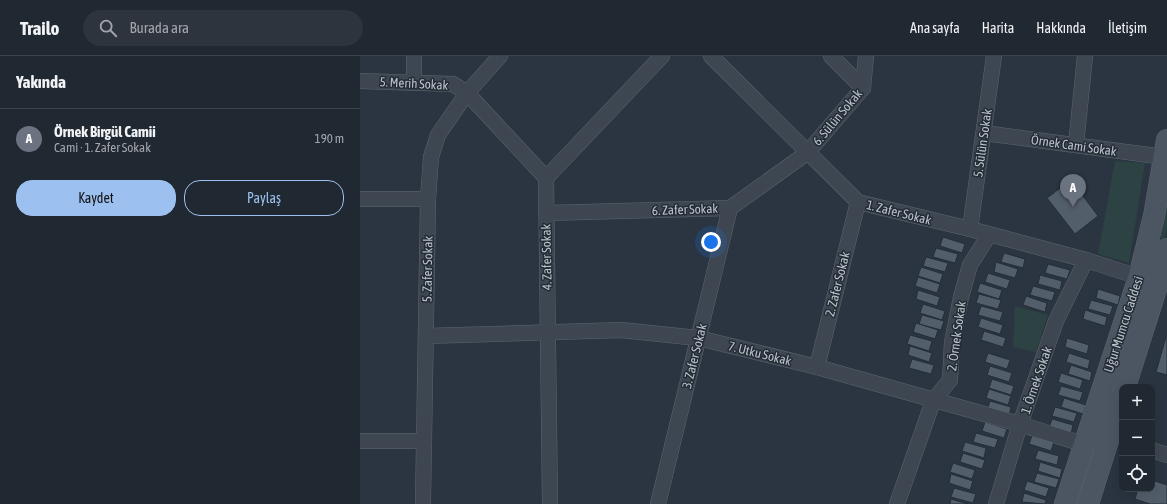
<!DOCTYPE html>
<html lang="tr">
<head>
<meta charset="utf-8">
<style>
  body { margin:0; font-family:"Asap Condensed",sans-serif; background:#2d343d; color:#f1f3f6 }
  .controls { position:absolute; right:12px; bottom:12px; display:grid; overflow:hidden; border-radius:8px; box-shadow:0 4px 16px #0002 }
  .controls button { width:36px; height:36px; display:grid; place-items:center; padding:0; border:0; border-bottom:1px solid #3d444d; background:#202831; color:#f1f3f6; font:20px sans-serif }
  .you { position:absolute; left:351px; top:186px; width:14px; height:14px; margin:-10px; border:3px solid #fff; border-radius:50%; background:#1a73e8; box-shadow:0 0 0 6px #1a73e833 }
  .badge { display:grid; place-items:center; width:26px; height:26px; border-radius:50%; background:#9cc0ef; color:#fff; font-size:13px; font-weight:700 }
  .pin { position:absolute; translate:-50% -33px; filter:drop-shadow(0 1px 2px #0008) }
  .pin::after { content:''; position:absolute; top:21px; width:14px; height:12px; background:inherit; clip-path:polygon(0 0,100% 0,50% 100%) }
  .list { margin:0; padding:0; list-style:none }
  h2 { display:flex; justify-content:space-between; align-items:center; height:52px; margin:0; padding:0 16px; font-size:17px }
  h2 small { font-size:13px; font-weight:400; color:#a2a6ab }
  .list li { display:grid; grid-template-columns:26px 1fr auto; gap:12px; align-items:center; box-sizing:border-box; height:60px; padding:0 16px; border-top:1px solid #3d444d }
  .list b { display:block; font-size:15px; white-space:nowrap }
  .list p { margin:0; font-size:13px; white-space:nowrap; color:#a2a6ab }
  .list em { font-size:13px; font-style:normal; color:#a2a6ab }
  .actions { display:flex; gap:8px; padding:12px 16px }
  .actions a { flex:1; padding:9px 0; border:1px solid #9cc0ef; border-radius:16px; text-align:center; font-size:14px; color:#9cc0ef }
  .actions .main { background:#9cc0ef; color:#111 }
  .icon { flex:none; width:22px; height:22px; fill:none; stroke:currentColor; stroke-width:2; stroke-linecap:round; stroke-linejoin:round }
  .map { position:relative; flex:none; width:807px; height:448px; overflow:hidden }
  header { display:flex; align-items:center; gap:24px; box-sizing:border-box; height:56px; padding:0 20px; background:#202831; border-bottom:1px solid #3d444d }
  header strong { font-size:19px }
  nav { display:flex; gap:22px; margin-inline-start:auto; font-size:14px }
  .search { width:280px; height:36px; background:#2d343d; display:flex; align-items:center; gap:10px; box-sizing:border-box; padding:0 14px; border-radius:22px; color:#a2a6ab; font-size:15px }
  main { display:flex }
  aside { flex:1; background:#202831 }
  .map>svg:first-child { display:block }
  .green { fill:#2d4243 }
  .building { fill:#535e6b; stroke:#252e38 }
  .lines { fill:none; stroke-linecap:round; stroke-linejoin:round }
  .street-casing { stroke:#5c656e; stroke-width:16 }
  .secondary-casing { stroke:#5c656e; stroke-width:22 }
  .street { stroke:#3e4751; stroke-width:15 }
  .secondary { stroke:#4c5663; stroke-width:21 }
  .labels { text-anchor:middle; stroke-width:3; stroke-linejoin:round; paint-order:stroke }
  .street-label { font-size:13px; fill:#bbc2cb; stroke:#232c36 }
</style>
</head>
<body>
<header>
<strong>Trailo</strong>
<div class="search"><svg class="icon" aria-label="search" viewBox="0 0 24 24"><circle cx="10" cy="10" r="6"/><path d="M15 15l6 6"/></svg>Burada ara</div>
<nav><a>Ana sayfa</a><a>Harita</a><a>Hakkında</a><a>İletişim</a></nav>
</header>
<main>
<aside>
<h2>Yakında<small></small></h2>
<ul class="list">
<li><span class="badge" style="background:#6b7280">A</span><div><b>Örnek Birgül Camii</b><p>Cami · 1. Zafer Sokak</p></div><em>190 m</em></li>
</ul>
<div class="actions"><a class="main">Kaydet</a><a>Paylaş</a></div>
</aside>
<div class="map">
<svg width="807" height="448" viewBox="0 0 807 448">
  <rect width="100%" height="100%" fill="#2a3541"/>
  <g class="green">
    <polygon points="755,105 785,107 769,207 738,198"/>
    <polygon points="807,143 807,173 796,216 790,214"/>
    <polygon points="655,250 688,259 676,296 653,291"/>
  </g>
  <g class="building">
    <polygon points="711,124 738,160 715,178 687,142"/>
    <polygon points="583,181 605,188 602,197 580,190"/>
    <polygon points="576,192 598,198 595,207 573,201"/>
    <polygon points="644,197 665,203 663,212 641,206"/>
    <polygon points="566,201 588,207 585,216 563,210"/>
    <polygon points="636,206 658,213 655,222 634,216"/>
    <polygon points="688,208 710,214 707,223 685,217"/>
    <polygon points="561,211 583,218 580,227 558,220"/>
    <polygon points="628,217 650,224 647,233 625,226"/>
    <polygon points="680,219 702,225 700,234 678,228"/>
    <polygon points="558,221 580,228 577,237 555,230"/>
    <polygon points="620,227 642,234 639,243 617,236"/>
    <polygon points="673,230 695,236 692,245 670,239"/>
    <polygon points="738,233 760,240 758,249 736,242"/>
    <polygon points="558,234 580,241 577,250 556,243"/>
    <polygon points="619,238 641,244 638,253 616,247"/>
    <polygon points="666,240 687,247 685,256 663,249"/>
    <polygon points="731,244 753,250 750,259 728,253"/>
    <polygon points="563,248 585,255 582,264 560,257"/>
    <polygon points="621,250 643,256 640,265 618,259"/>
    <polygon points="725,254 747,261 745,270 723,263"/>
    <polygon points="562,259 584,265 581,274 559,268"/>
    <polygon points="621,262 643,269 640,278 618,271"/>
    <polygon points="556,267 578,274 575,283 553,276"/>
    <polygon points="624,275 646,282 643,291 621,284"/>
    <polygon points="550,279 572,285 569,295 547,288"/>
    <polygon points="806,281 807,282 807,319 796,316"/>
    <polygon points="707,282 729,289 727,298 705,291"/>
    <polygon points="550,290 572,297 569,306 548,299"/>
    <polygon points="628,297 650,304 647,313 625,306"/>
    <polygon points="709,297 730,304 728,313 706,306"/>
    <polygon points="552,303 574,309 571,318 549,312"/>
    <polygon points="711,309 732,316 730,325 708,318"/>
    <polygon points="630,310 652,317 649,326 627,319"/>
    <polygon points="701,317 723,324 720,333 698,326"/>
    <polygon points="632,323 654,330 651,339 629,332"/>
    <polygon points="701,330 723,336 720,345 698,339"/>
    <polygon points="629,333 651,340 648,349 626,342"/>
    <polygon points="704,342 726,349 723,358 701,351"/>
    <polygon points="630,345 651,351 649,360 627,354"/>
    <polygon points="695,351 717,357 714,366 692,360"/>
    <polygon points="692,363 713,369 711,378 689,372"/>
    <polygon points="625,366 647,373 644,382 622,375"/>
    <polygon points="616,377 638,383 635,392 613,386"/>
    <polygon points="672,380 694,386 691,395 669,388"/>
    <polygon points="605,386 626,392 624,402 602,395"/>
    <polygon points="678,394 699,400 697,409 675,403"/>
    <polygon points="603,397 625,404 622,413 600,406"/>
    <polygon points="680,406 702,413 700,422 678,415"/>
    <polygon points="593,407 615,414 612,423 590,416"/>
    <polygon points="677,417 699,423 696,432 674,426"/>
    <polygon points="591,418 613,425 610,434 589,427"/>
    <polygon points="792,424 807,429 807,448 790,448 775,443 778,433 792,433"/>
    <polygon points="667,425 689,432 686,441 664,434"/>
    <polygon points="594,432 616,438 613,447 591,441"/>
    <polygon points="664,437 686,444 685,448 662,446"/>
    <polygon points="591,443 608,448 590,448"/>
  </g>
  <g class="lines">
    <defs>
      <g id="street">
        <polyline points="351,0 498,146 610,173 726,204 779,221"/>
        <polyline points="471,0 503,32"/>
        <polyline points="0,25 93,28 107,37 186,122"/>
        <polyline points="54,26 54,0"/>
        <polyline points="624,77 804,101"/>
        <polyline points="716,89 725,0"/>
        <polyline points="0,143 68,143"/>
        <polyline points="186,157 370,152 447,97 503,32 506,0"/>
        <polyline points="610,173 634,0"/>
        <polyline points="66,280 261,274 338,282 457,311 660,368 723,388"/>
        <polyline points="457,311 498,146"/>
        <polyline points="0,385 64,385"/>
        <polyline points="792,394 807,399"/>
        <polyline points="63,448 68,143 71,101 78,79 107,37 140,0"/>
        <polyline points="190,448 186,122 302,0"/>
        <polyline points="298,448 370,152"/>
        <polyline points="537,448 573,345 590,324 592,286 601,241 610,209 629,179"/>
        <polyline points="636,448 660,368 696,265 726,204"/>
      </g>
      <g id="secondary">
        <polyline points="765,331 798,227 807,193"/>
        <polyline points="705,448 779,221 794,160 807,84"/>
        <polyline points="728,448 762,340"/>
      </g>
    </defs>
    <use href="#street" class="street-casing"/>
    <use href="#secondary" class="secondary-casing"/>
    <use href="#street" class="street"/>
    <use href="#secondary" class="secondary"/>
  </g>
  <g class="labels">
    <g class="street-label">
      <text transform="translate(54 27) rotate(3)" y="5">5. Merih Sokak</text>
      <text transform="translate(477 61) rotate(-50)" y="5">6. Sülün Sokak</text>
      <text transform="translate(622 87) rotate(-82)" y="5">5. Sülün Sokak</text>
      <text transform="translate(714 89) rotate(8)" y="5">Örnek Cami Sokak</text>
      <text transform="translate(325 153) rotate(-2)" y="5">6. Zafer Sokak</text>
      <text transform="translate(539 156) rotate(14)" y="5">1. Zafer Sokak</text>
      <text transform="translate(186 201) rotate(-91)" y="5">4. Zafer Sokak</text>
      <text transform="translate(67 213) rotate(-89)" y="5">5. Zafer Sokak</text>
      <text transform="translate(477 228) rotate(-76)" y="5">2. Zafer Sokak</text>
      <text transform="translate(763 268) rotate(-72)" y="5">Uğur Mumcu Caddesi</text>
      <text transform="translate(596 280) rotate(-82)" y="5">2. Örnek Sokak</text>
      <text transform="translate(400 297) rotate(14)" y="5">7. Utku Sokak</text>
      <text transform="translate(334 300) rotate(-76)" y="5">3. Zafer Sokak</text>
      <text transform="translate(676 324) rotate(-71)" y="5">1. Örnek Sokak</text>
    </g>
  </g>
</svg>
<div class="controls">
<button>+</button>
<button>−</button>
<button><svg class="icon" aria-label="locate" viewBox="0 0 24 24"><circle cx="12" cy="12" r="6"/><path d="M12 2v4M12 18v4M2 12h4M18 12h4"/></svg></button>
</div>
<div class="you"></div>
<div class="pin badge" style="left:713px;top:151px;background:#6b7280">A</div>
</div>
</main>
</body>
</html>
